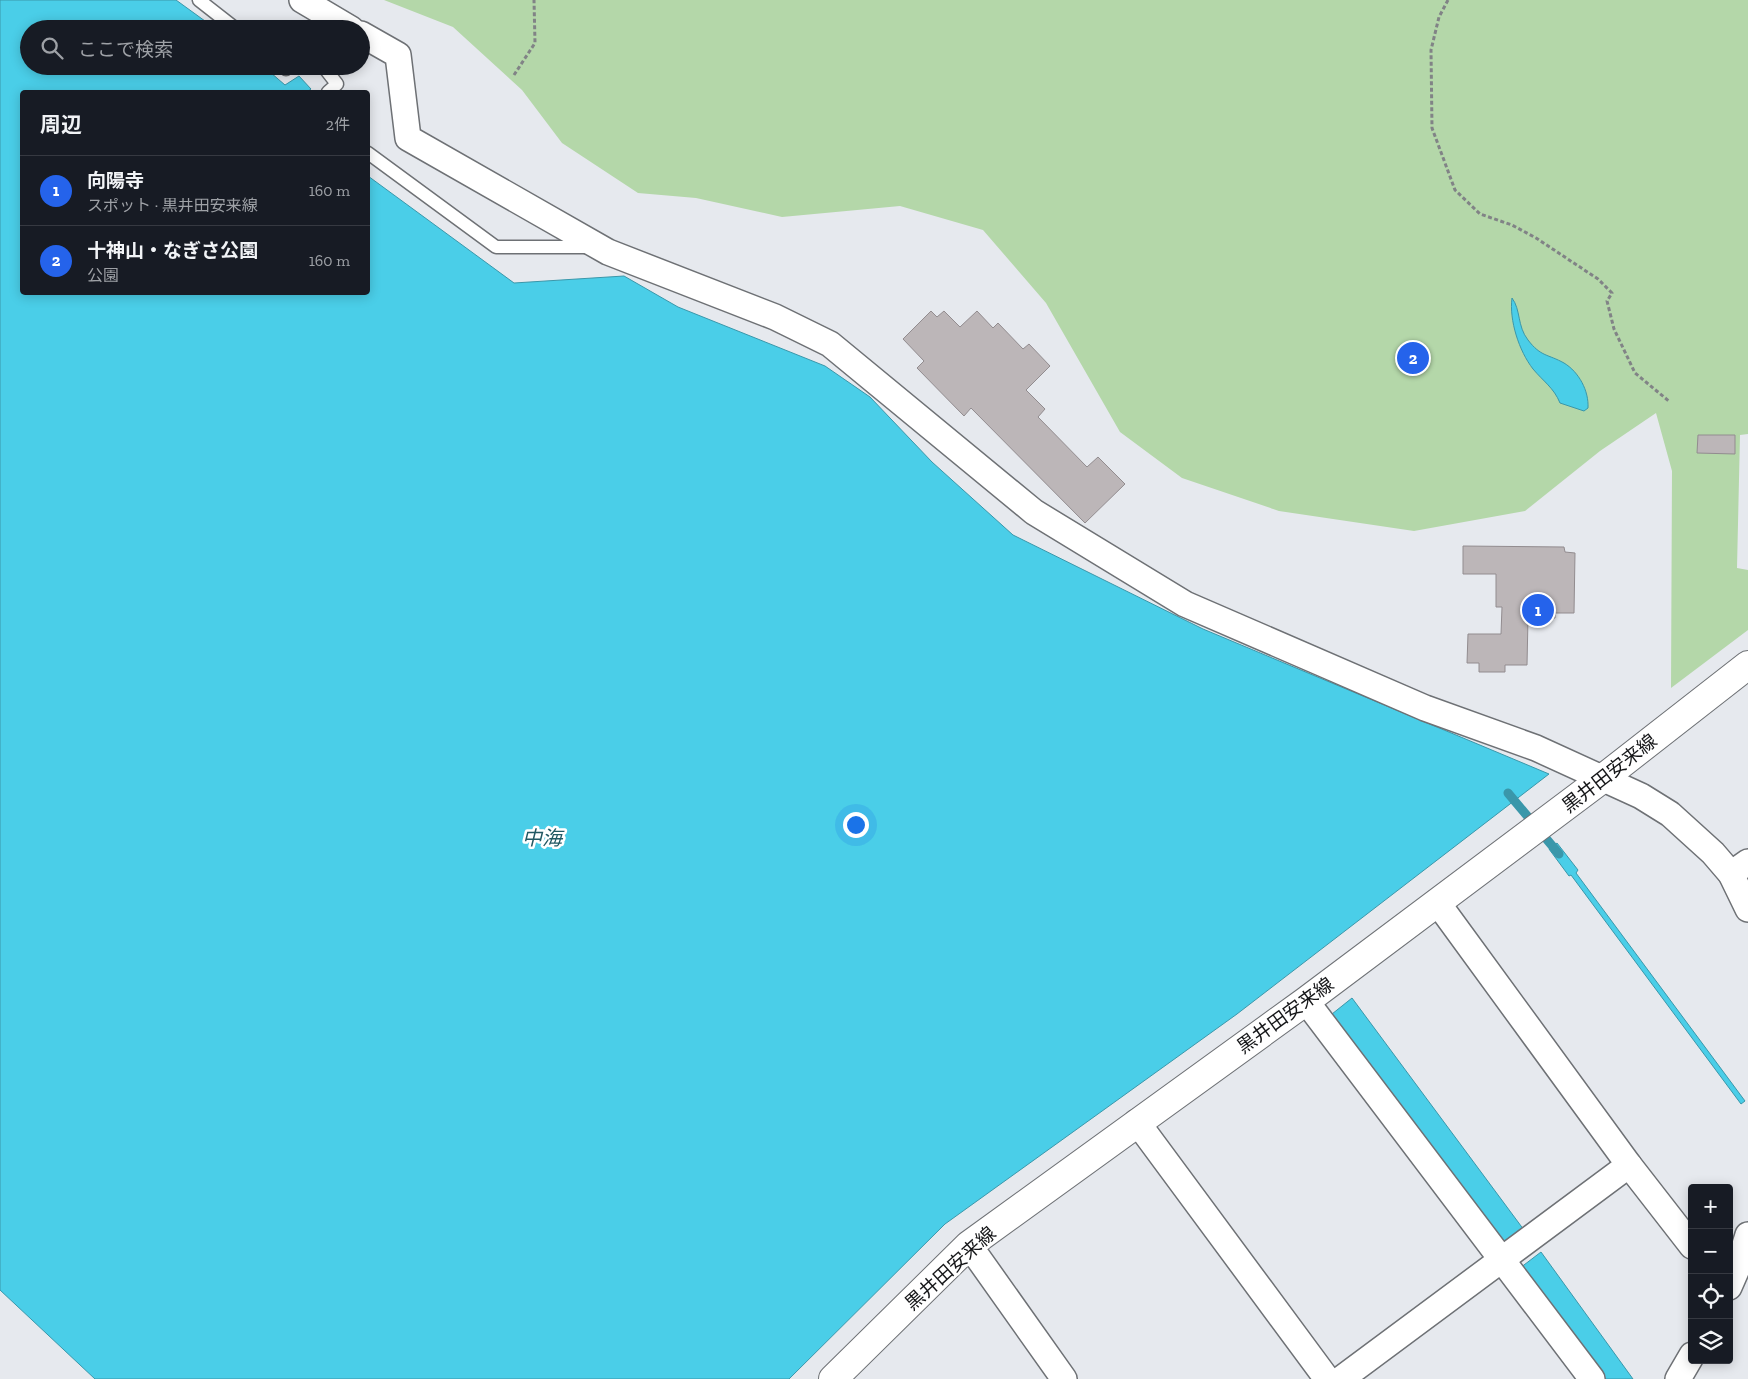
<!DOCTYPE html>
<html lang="ja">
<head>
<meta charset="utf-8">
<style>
  body { margin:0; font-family:"Zilla Slab","Noto Sans JP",serif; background:#20242c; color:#f1f3f6 }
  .controls { position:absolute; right:15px; bottom:15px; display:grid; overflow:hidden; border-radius:5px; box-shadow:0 2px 12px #0003 }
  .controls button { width:45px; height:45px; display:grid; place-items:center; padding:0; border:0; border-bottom:1px solid #363941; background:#171b24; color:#f1f3f6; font:25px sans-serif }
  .you { position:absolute; left:855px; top:824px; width:18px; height:18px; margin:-12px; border:4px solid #fff; border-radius:50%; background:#1a73e8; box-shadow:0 0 0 8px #1a73e833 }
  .badge { display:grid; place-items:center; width:32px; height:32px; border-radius:50%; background:#2563eb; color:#fff; font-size:16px; font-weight:700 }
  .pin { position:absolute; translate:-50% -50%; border:2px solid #fff; box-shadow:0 1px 5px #0006 }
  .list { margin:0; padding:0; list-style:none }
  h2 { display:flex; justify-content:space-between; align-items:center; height:65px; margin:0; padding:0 20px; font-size:21px }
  h2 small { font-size:16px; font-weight:400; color:#9ea1a6 }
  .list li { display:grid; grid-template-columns:32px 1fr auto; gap:15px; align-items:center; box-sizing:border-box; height:70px; padding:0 20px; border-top:1px solid #363941 }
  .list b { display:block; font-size:19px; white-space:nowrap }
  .list p { margin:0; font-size:16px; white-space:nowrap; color:#9ea1a6 }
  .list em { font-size:16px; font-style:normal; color:#9ea1a6 }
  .icon { flex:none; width:28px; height:28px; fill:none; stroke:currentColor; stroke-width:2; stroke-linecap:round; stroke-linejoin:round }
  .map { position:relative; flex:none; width:1748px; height:1379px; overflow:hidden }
  .search { position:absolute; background:#171b24; box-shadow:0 2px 12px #0003; left:20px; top:20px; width:350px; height:55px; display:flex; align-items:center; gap:12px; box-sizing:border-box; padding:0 18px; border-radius:28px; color:#9ea1a6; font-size:19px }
  .panel { position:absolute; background:#171b24; box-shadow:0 2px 12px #0003; left:20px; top:90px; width:350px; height:205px; border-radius:5px }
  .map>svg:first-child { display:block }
  .green { fill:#b4d7a9 }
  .water { fill:#4acee8; stroke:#3a97aa }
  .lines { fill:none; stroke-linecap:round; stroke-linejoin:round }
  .stream { stroke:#3a97aa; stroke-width:9 }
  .building { fill:#bcb6b8; stroke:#928c8f }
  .lane-casing { stroke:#6e7175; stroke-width:15 }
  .street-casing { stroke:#6e7175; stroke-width:28 }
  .secondary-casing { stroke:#6e7175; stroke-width:30 }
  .path { stroke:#818386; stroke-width:3; stroke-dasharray:4 2.5; stroke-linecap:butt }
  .lane { stroke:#fff; stroke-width:12 }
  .street { stroke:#fff; stroke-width:25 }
  .secondary { stroke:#fff; stroke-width:28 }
  .labels { text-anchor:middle; stroke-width:5; stroke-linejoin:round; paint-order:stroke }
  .street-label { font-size:19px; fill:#151618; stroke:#fff }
  .water-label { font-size:20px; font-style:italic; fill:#225964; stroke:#fff }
</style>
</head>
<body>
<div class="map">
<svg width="1748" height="1379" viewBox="0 0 1748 1379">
  <rect width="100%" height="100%" fill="#e6e9ee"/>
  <polygon class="green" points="384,0 1748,0 1748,434 1740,435 1737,568 1748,570 1748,630 1671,688 1672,471 1656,413 1600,451 1525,511 1414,531 1279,511 1182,478 1120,432 1046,303 983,230 900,206 782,217 696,198 638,193 562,143 522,90 453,27"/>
  <g class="water">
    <polygon points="0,0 176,0 216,29 29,29 29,66 263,66 285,85 299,76 311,89 307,92 22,92 22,292 368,292 368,176 514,283 624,276 678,307 825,366 870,397 932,462 1013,535 1203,629 1549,774 1237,1014 945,1224 789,1379 95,1379 0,1290"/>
    <path d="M 1512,298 C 1521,310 1517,326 1528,340 C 1541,357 1548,354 1564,363 C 1579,372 1589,391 1588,408 L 1584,411 L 1560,403 C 1554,388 1543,381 1533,369 C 1519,351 1509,320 1512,298 Z"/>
    <polygon points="1557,843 1578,870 1576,873 1745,1101 1741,1104 1571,875 1569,876 1549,849"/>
    <polygon points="1352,998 1524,1230 1505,1245 1332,1014"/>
    <polygon points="1541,1252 1633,1379 1604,1379 1520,1268"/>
  </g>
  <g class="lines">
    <polyline class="stream" points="1508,793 1559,854"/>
  </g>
  <g class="building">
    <polygon points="931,311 937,317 944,311 960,327 977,311 993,328 998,323 1023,349 1029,344 1050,366 1026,390 1045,409 1038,417 1087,467 1098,457 1125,484 1085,523 971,408 964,416 917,368 924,361 903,339"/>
    <polygon points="1698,435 1735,435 1735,454 1697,453"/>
    <polygon points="1463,546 1564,547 1565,552 1575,553 1574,613 1555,613 1555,618 1528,618 1527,665 1505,665 1505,672 1479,672 1479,663 1467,663 1468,634 1501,634 1502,607 1496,607 1496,574 1463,574"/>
  </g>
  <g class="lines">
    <defs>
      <g id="lane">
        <polyline points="199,0 236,29"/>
        <polyline points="283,66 286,69 289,66"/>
        <polyline points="323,66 337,84 328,92"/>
        <polyline points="368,153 496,247 589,247"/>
      </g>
      <g id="street">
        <polyline points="302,0 351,29"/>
        <polyline points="361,34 398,55 408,138 608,252 775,317 830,344 1034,512 1185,604 1425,708 1536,748 1641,796 1670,814 1713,853 1731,874 1748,909"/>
        <polyline points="1731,874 1748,862"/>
        <polyline points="1437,902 1629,1165 1692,1246"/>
        <polyline points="1306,1001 1592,1379"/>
        <polyline points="1137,1122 1327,1379"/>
        <polyline points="969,1245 1064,1379"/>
        <polyline points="1729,1287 1739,1264 1748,1235"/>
        <polyline points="1341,1379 1629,1165"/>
        <polyline points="1678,1379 1692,1355"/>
      </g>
      <polyline id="secondary" points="833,1379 969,1245 1306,1001 1602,779 1748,665"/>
    </defs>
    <use href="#lane" class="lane-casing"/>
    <use href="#street" class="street-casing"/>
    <use href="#secondary" class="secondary-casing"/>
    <g class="path">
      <polyline points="1448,0 1439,17 1431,50 1432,128 1455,190 1480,214 1512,225 1536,238 1598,279 1612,293 1607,301 1614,329 1635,373 1670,402"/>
      <polyline points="514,75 535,43 534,0"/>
    </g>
    <use href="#lane" class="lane"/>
    <use href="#street" class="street"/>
    <use href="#secondary" class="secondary"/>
  </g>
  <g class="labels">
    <g class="street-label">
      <text transform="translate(1609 773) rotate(-38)" y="7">黒井田安来線</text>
      <text transform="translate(1285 1015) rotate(-36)" y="7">黒井田安来線</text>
      <text transform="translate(950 1268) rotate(-42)" y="7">黒井田安来線</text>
    </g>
    <g class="water-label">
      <text x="542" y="845">中海</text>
    </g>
  </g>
</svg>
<div class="controls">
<button>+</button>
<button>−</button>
<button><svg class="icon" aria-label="locate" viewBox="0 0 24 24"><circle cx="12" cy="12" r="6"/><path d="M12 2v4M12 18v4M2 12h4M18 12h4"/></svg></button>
<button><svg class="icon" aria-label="layers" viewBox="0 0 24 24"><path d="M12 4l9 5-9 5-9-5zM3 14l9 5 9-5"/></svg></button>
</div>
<div class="you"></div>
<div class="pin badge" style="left:1538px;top:610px">1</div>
<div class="pin badge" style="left:1413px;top:358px">2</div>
<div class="search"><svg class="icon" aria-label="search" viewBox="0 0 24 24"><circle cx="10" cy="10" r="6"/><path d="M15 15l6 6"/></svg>ここで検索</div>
<section class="panel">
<h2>周辺<small>2件</small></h2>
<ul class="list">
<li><span class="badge">1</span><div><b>向陽寺</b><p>スポット · 黒井田安来線</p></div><em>160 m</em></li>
<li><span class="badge">2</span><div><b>十神山・なぎさ公園</b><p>公園</p></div><em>160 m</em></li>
</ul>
</section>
</div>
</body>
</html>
